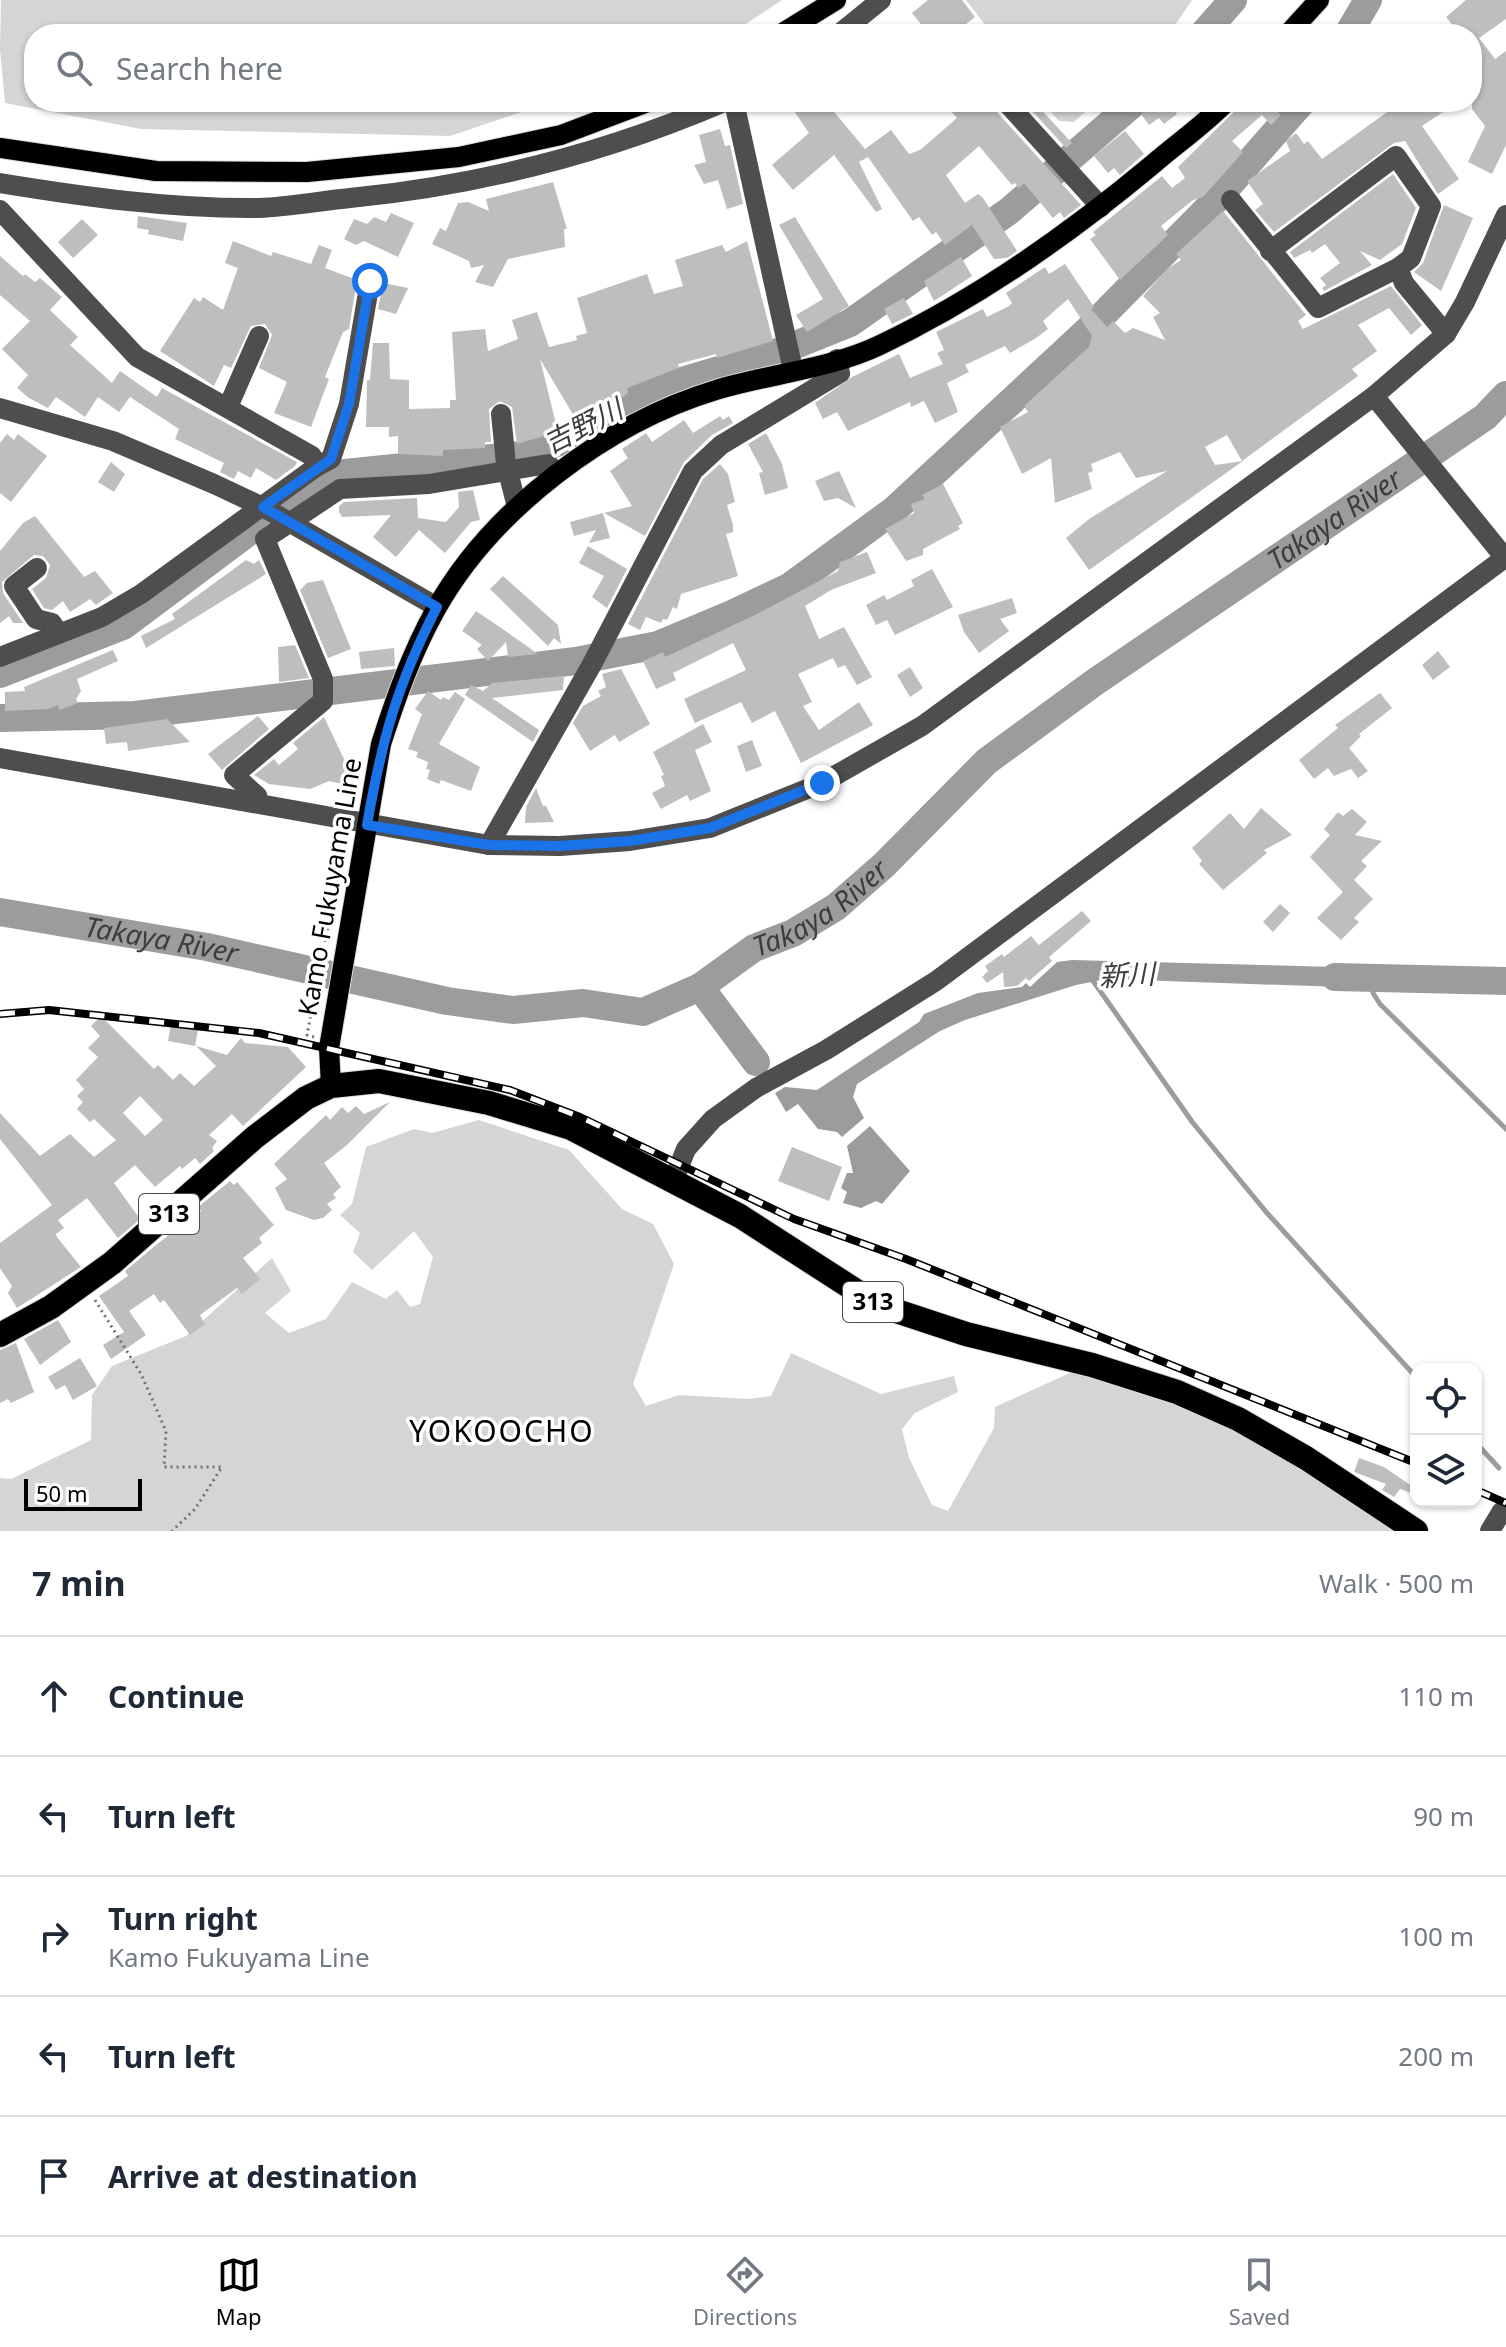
<!DOCTYPE html>
<html lang="en">
<head>
<meta charset="utf-8">
<style>
  body { margin:0; font-family:"Noto Sans","Noto Sans JP",sans-serif; background:#f6f6f7; color:#1f2937 }
  .controls { position:absolute; right:24px; bottom:24px; display:grid; overflow:hidden; border-radius:16px; box-shadow:0 2px 6px #0004 }
  .controls button { width:72px; height:72px; display:grid; place-items:center; padding:0; border:0; border-bottom:2px solid #e0e1e3; background:#fff; color:#1f2937; font:40px sans-serif }
  .scale { position:absolute; left:24px; bottom:20px; width:118px; box-sizing:border-box; padding-left:8px; border:4px solid #000; border-top:0; font-size:22px; line-height:28px; white-space:nowrap; color:#000; -webkit-text-stroke:6px #fff; paint-order:stroke }
  .stop { position:absolute; width:24px; height:24px; margin:-18px; border:6px solid #1a73e8; border-radius:50%; background:#fff }
  .stop.end { background:#1a73e8; border-color:#fff; box-shadow:0 2px 8px #0008 }
  .list { margin:0; padding:0; list-style:none }
  h2 { display:flex; justify-content:space-between; align-items:center; height:104px; margin:0; padding:0 32px; font-size:34px }
  h2 small { font-size:26px; font-weight:400; color:#747a83 }
  .list li { display:grid; grid-template-columns:52px 1fr auto; gap:24px; align-items:center; box-sizing:border-box; height:120px; padding:0 32px; border-top:2px solid #e0e1e3 }
  .list b { display:block; font-size:30px; white-space:nowrap }
  .list p { margin:0; font-size:26px; white-space:nowrap; color:#747a83 }
  .list em { font-size:26px; font-style:normal; color:#747a83 }
  .icon { flex:none; width:44px; height:44px; fill:none; stroke:currentColor; stroke-width:2; stroke-linecap:round; stroke-linejoin:round }
  .map { position:relative; flex:none; width:1506px; height:1531px; overflow:hidden }
  .search { position:absolute; background:#fff; box-shadow:0 2px 6px #0004; left:24px; right:24px; top:24px; height:88px; display:flex; align-items:center; gap:20px; box-sizing:border-box; padding:0 28px; border-radius:32px; color:#747a83; font-size:30px }
  .sheet { height:704px; background:#fff }
  nav { display:flex; justify-content:space-around; align-items:center; box-sizing:border-box; height:112px; border-top:2px solid #e0e1e3; background:#fff; font-size:22px; color:#747a83 }
  nav a { display:grid; justify-items:center; gap:4px }
  nav .on { color:#000 }
  .map>svg:first-child { display:block }
  .green { fill:#d5d5d5 }
  .water { fill:#9c9c9c }
  .lines { fill:none; stroke-linecap:round; stroke-linejoin:round }
  .stream { stroke:#9c9c9c; stroke-width:5 }
  .river { stroke:#9c9c9c; stroke-width:28 }
  .building { fill:#bebebe; fill-rule:evenodd }
  .major-casing { stroke:#dbdbdb; stroke-width:22 }
  .highway-casing { stroke:#dbdbdb; stroke-width:26 }
  .path { stroke:#707070; stroke-width:3; stroke-dasharray:2 4; stroke-linecap:butt }
  .minor { stroke:#4e4e4e; stroke-width:20 }
  .major { stroke:#000; stroke-width:20 }
  .highway { stroke:#000; stroke-width:24 }
  .rail-casing { stroke:#000; stroke-width:8 }
  .rail { stroke:#fff; stroke-width:5; stroke-dasharray:15; stroke-linecap:butt }
  .route { stroke:#1a73e8; stroke-width:10 }
  .labels { text-anchor:middle; stroke-width:7; stroke-linejoin:round; paint-order:stroke }
  .shield { fill:#fff; stroke:#4c4c4c; stroke-width:2 }
  .shield-label { font-size:24px; font-weight:bold; fill:#000 }
  .street-label { font-size:26px; fill:#000; stroke:#fff }
  .water-label { font-size:28px; font-style:italic; fill:#3d3d3d; stroke:#fff }
  .quarter-label { font-size:30px; letter-spacing:2px; fill:#000; stroke:#fff }
</style>
</head>
<body>
<div class="map">
<svg width="1506" height="1531" viewBox="0 0 1506 1531">
  <rect width="100%" height="100%" fill="#fff"/>
  <g class="green">
    <polygon points="1,0 782,0 731,34 34,34 34,102 551,102 450,136 141,129 5,103 0,49"/>
    <polygon points="966,0 1192,0 1169,34 992,34"/>
    <polygon points="1042,102 1096,102 1074,122 1059,121"/>
    <polygon points="479,1120 569,1150 622,1209 653,1224 674,1264 633,1384 646,1406 679,1395 747,1399 771,1396 791,1353 881,1394 954,1376 958,1392 915,1413 902,1429 909,1458 932,1505 948,1511 994,1428 995,1407 1074,1371 1210,1409 1397,1531 0,1531 0,1478 11,1479 91,1440 92,1395 112,1366 186,1336 272,1258 291,1291 265,1313 289,1333 326,1319 352,1282 386,1299 397,1290 410,1307 420,1304 433,1257 414,1231 372,1270 353,1252 360,1233 340,1215 352,1204 366,1147 414,1129 432,1133"/>
  </g>
  <g class="water">
    <polygon points="1072,960 1370,968 1370,988 1107,979 1076,985 965,1020 940,1031 857,1084 853,1097 864,1118 842,1137 837,1132 818,1129 798,1104 786,1112 775,1093 785,1087 817,1090 919,1022 924,1014 978,993 1022,987 1026,983 1030,987 1057,962"/>
    <polygon points="870,1126 910,1171 882,1204 876,1201 861,1208 843,1203 847,1192 841,1188 847,1173 853,1173 847,1146"/>
  </g>
  <g class="lines">
    <g class="stream">
      <polyline points="1091,978 1193,1123 1267,1213 1416,1377"/>
      <polyline points="1372,978 1373,993 1380,1004 1506,1129"/>
      <polyline points="1476,1443 1499,1468"/>
    </g>
    <g class="river">
      <polyline points="1203,34 1233,0"/>
      <polyline points="1348,34 1368,0"/>
      <polyline points="0,674 123,626 282,507 335,474 521,455 560,442 652,390 773,354 850,323 1009,211 1135,102"/>
      <polyline points="0,718 135,715 576,661 658,645 732,614 789,587 894,510 1087,331 1215,201 1302,102"/>
      <path id="s1" d="M 0,912 L 207,947 L 447,1001 L 513,1010 L 583,1003 L 643,1012 L 700,987 L 754,948 L 793,933 L 836,907 L 884,865 L 987,761 L 1095,682 L 1485,417 L 1506,395"/>
      <polyline points="1335,977 1506,981"/>
      <polyline points="700,987 756,1062"/>
    </g>
  </g>
  <g class="building">
    <polygon points="928,0 962,0 975,17 953,34 929,34 912,13"/>
    <polygon points="1466,0 1506,0 1506,19 1479,38 1495,59 1506,51 1506,145 1492,174 1468,162 1485,126 1472,109 1472,34 1460,34 1446,17"/>
    <polygon points="788,102 826,102 865,149 891,130 909,154 920,150 957,118 943,102 993,102 996,111 1081,205 1064,218 1060,212 1053,218 1024,183 1019,188 1015,183 1012,185 979,146 946,175 965,203 978,194 983,198 1017,251 1007,258 994,259 972,225 945,245 936,232 932,235 919,217 913,221 868,157 859,162 882,209 876,212 834,155 793,190 772,165 809,133"/>
    <polygon points="1024,102 1034,102 1072,143 1066,148"/>
    <polygon points="1149,102 1169,102 1177,114 1164,124 1159,118 1149,125 1141,114 1152,107"/>
    <polygon points="1244,102 1277,102 1272,106 1281,115 1271,125 1262,115 1232,141 1243,152 1203,197 1193,200 1161,226 1168,235 1120,280 1090,239 1096,235 1093,232 1162,176 1172,188 1185,178 1178,167"/>
    <polygon points="1401,102 1458,102 1422,126 1459,179 1438,194 1405,141 1394,143 1274,232 1255,210 1263,204 1247,181 1290,151 1286,141 1296,133 1304,144 1308,141 1322,159"/>
    <polygon points="720,129 725,146 730,145 743,204 727,209 718,180 704,184 694,165 706,162 699,135"/>
    <polygon points="1125,131 1144,154 1120,175 1114,168 1108,173 1094,156"/>
    <polygon points="1393,174 1416,208 1402,244 1380,260 1360,251 1372,265 1324,291 1322,288 1326,285 1320,278 1340,263 1325,244 1312,253 1310,250 1294,258 1290,252"/>
    <polygon points="553,182 567,229 564,229 565,247 508,259 493,287 475,282 484,265 471,268 469,261 432,244 440,228 446,231 458,203 468,202 489,211 486,199"/>
    <polygon points="1444,205 1473,218 1441,291 1414,272 1423,263"/>
    <polygon points="1223,211 1306,315 1298,321 1303,329 1391,286 1422,325 1411,335 1389,308 1358,325 1377,351 1352,369 1358,376 1242,461 1227,435 1205,447 1215,465 1243,461 1089,570 1066,538 1089,519 1167,471 1136,478 1120,452 1091,464 1093,471 1088,473 1092,489 1055,503 1051,458 1022,474 1000,427 1028,412 1024,406 1089,347 1092,336 1068,299 1043,321 1048,329 1036,338 1010,353 1005,346 965,365 969,372 947,383 958,412 935,423 924,401 911,407 910,402 848,431 837,412 823,419 815,403 852,377 899,354 910,378 943,364 937,353 944,350 936,332 983,309 987,317 1009,306 1012,303 1006,293 1045,267 1049,274 1065,264 1094,307 1091,309 1107,327 1113,321 1125,333 1133,328 1165,340 1153,317 1160,313 1143,296 1167,269 1181,260 1176,254"/>
    <polygon points="391,213 414,223 398,257 364,241 356,245 344,239 354,219 367,224 374,217 386,222"/>
    <polygon points="138,216 187,223 183,241 148,234 149,230 137,228"/>
    <polygon points="795,217 849,306 807,332 796,315 823,299 779,225"/>
    <polygon points="82,219 98,235 73,258 58,242"/>
    <polygon points="233,241 271,256 273,252 311,264 319,245 332,250 325,268 357,280 349,329 343,332 325,377 329,379 311,427 274,413 287,382 259,368 272,335 265,324 251,326 231,368 224,365 214,386 160,351 194,298 200,302 203,297 223,310 238,268 225,263"/>
    <polygon points="747,241 773,341 717,358 716,354 678,364 679,368 627,388 628,393 623,397 602,403 605,408 578,423 540,359 558,432 517,444 512,407 500,401 489,409 491,442 485,442 485,448 443,450 443,456 398,454 398,436 389,437 389,427 366,427 367,380 370,380 373,343 389,343 390,379 409,380 409,409 450,408 450,400 456,400 452,332 485,329 488,351 518,339 512,320 537,312 549,347 577,340 576,336 587,333 577,298 647,274 654,294 683,286 675,260 722,245 726,252"/>
    <polygon points="0,256 23,276 25,274 35,282 40,278 62,297 50,310 78,337 70,345 112,383 120,371 157,397 162,388 297,462 295,466 276,480 256,468 251,478 238,471 234,479 220,472 224,463 175,439 179,429 130,397 119,412 98,397 85,417 56,397 48,408 29,398 17,388 28,375 2,349 30,321 0,295"/>
    <polygon points="961,257 972,276 934,301 924,281"/>
    <polygon points="383,283 408,288 396,314 378,309"/>
    <polygon points="904,298 913,314 892,324 884,309"/>
    <polygon points="720,416 723,420 729,416 733,423 712,435 684,462 645,536 604,513 632,506 610,471 628,458 622,449 646,433 652,442 684,420 693,433"/>
    <polygon points="766,433 782,464 788,488 765,495 759,473 763,472 748,444"/>
    <polygon points="7,434 14,440 18,434 47,456 11,502 0,493 0,443"/>
    <polygon points="111,462 125,474 114,492 98,482"/>
    <polygon points="720,464 728,474 735,502 727,505 733,525 733,532 726,534 738,576 681,594 677,609 673,607 667,620 663,619 661,623 646,617 640,630 628,624 703,479"/>
    <polygon points="839,471 842,477 856,508 838,498 824,501 815,481"/>
    <polygon points="943,484 963,523 958,526 960,529 923,549 923,555 906,561 885,529 914,513 911,504 925,499 922,495"/>
    <polygon points="473,490 480,520 471,522 445,553 419,530 396,557 373,537 391,515 342,517 339,512 339,506 344,502 417,498 418,518 446,522 459,507 458,492"/>
    <polygon points="603,513 610,538 589,543 596,530 574,536 570,522"/>
    <polygon points="35,516 84,577 95,571 113,593 96,605 90,599 70,612 63,601 52,610 44,608 32,589 46,578 50,565 43,556 34,555 2,582 3,593 23,623 13,623 9,616 0,623 0,551 23,523"/>
    <polygon points="588,546 627,569 607,608 592,597 604,576 579,563"/>
    <polygon points="867,552 876,573 831,590 805,606 819,639 844,627 872,677 857,685 845,665 838,668 833,658 798,674 812,702 803,706 819,730 859,702 873,725 801,763 775,711 752,723 741,702 695,723 684,699 746,670 733,643 673,673 676,680 656,689 643,661 663,652 665,657 757,614 838,571 840,562"/>
    <polygon points="246,560 254,564 259,560 266,574 146,648 141,636 175,619 172,614"/>
    <polygon points="932,569 953,607 895,635 887,620 876,625 866,605 884,595 887,600 914,586 911,580"/>
    <polygon points="503,576 558,625 561,644 554,638 548,646 490,589"/>
    <polygon points="323,580 351,649 328,658 300,590 307,583"/>
    <polygon points="1012,598 1017,613 1000,619 1009,631 979,653 964,632 958,615"/>
    <polygon points="476,611 504,630 538,654 508,657 506,642 488,661 477,649 482,645 462,631"/>
    <polygon points="295,645 309,678 279,682 278,647"/>
    <polygon points="394,648 395,666 361,669 359,652"/>
    <polygon points="113,650 118,661 77,679 81,691 76,699 78,703 59,710 58,705 48,709 5,711 5,692 25,691 24,687"/>
    <polygon points="1438,651 1450,667 1433,680 1422,665"/>
    <polygon points="910,667 923,688 910,697 897,675"/>
    <polygon points="621,669 650,724 619,742 615,735 590,751 573,723 583,706 601,696 598,691 606,687 602,674"/>
    <polygon points="564,676 563,690 492,698 539,730 533,742 465,695 471,685 483,691 492,683"/>
    <polygon points="428,691 441,700 443,697 449,700 455,692 465,699 439,744 480,767 471,791 441,780 439,784 427,779 430,770 426,769 428,762 416,757 418,752 408,749 422,714 415,709"/>
    <polygon points="1380,693 1392,708 1359,734 1361,736 1349,748 1368,771 1358,778 1351,769 1334,776 1328,768 1314,779 1299,760 1338,728 1335,725"/>
    <polygon points="258,716 269,729 222,770 208,754"/>
    <polygon points="324,717 352,776 350,786 329,781 310,789 269,784 254,775 274,759 279,765 298,749 293,743"/>
    <polygon points="167,719 190,742 128,751 127,742 106,744 104,728"/>
    <polygon points="703,724 712,742 695,750 711,791 690,801 687,795 661,809 652,793 665,786 661,776 664,775 653,752"/>
    <polygon points="752,740 762,766 746,772 737,746"/>
    <polygon points="536,788 543,806 546,806 554,822 525,823 526,807"/>
    <polygon points="1261,808 1292,835 1264,850 1267,853 1223,890 1199,864 1202,861 1192,848 1230,813 1244,829"/>
    <polygon points="1352,809 1367,822 1355,835 1382,841 1361,861 1367,866 1354,880 1373,899 1354,918 1359,922 1341,940 1317,918 1343,892 1310,857 1330,835 1324,829 1338,812 1343,816"/>
    <polygon points="1280,904 1290,913 1273,932 1263,922"/>
    <polygon points="1082,911 1091,921 1049,957 1052,961 1029,981 1026,978 1017,986 1004,987 1003,972 987,983 982,977 988,971 985,966 1002,954 1004,957 1031,936 1039,945"/>
    <path d="M 101,1016 L 154,1069 L 158,1065 L 173,1080 L 180,1073 L 194,1086 L 216,1066 L 196,1046 L 227,1055 L 241,1038 L 245,1043 L 288,1047 L 306,1067 L 243,1126 L 232,1114 L 209,1135 L 217,1141 L 212,1148 L 214,1151 L 200,1164 L 195,1158 L 182,1169 L 180,1166 L 155,1187 L 135,1165 L 114,1183 L 140,1219 L 118,1238 L 87,1198 L 58,1220 L 64,1228 L 56,1234 L 57,1237 L 81,1267 L 17,1308 L 8,1293 L 12,1286 L 0,1268 L 0,1243 L 52,1205 L 0,1139 L 0,1113 L 40,1156 L 70,1134 L 94,1157 L 116,1140 L 94,1119 L 90,1122 L 77,1109 L 83,1102 L 77,1096 L 84,1089 L 76,1080 L 98,1057 L 88,1048 L 100,1036 L 91,1026 ZM 140,1096 L 163,1120 L 145,1136 L 123,1113 Z"/>
    <polygon points="171,1025 198,1030 195,1046 168,1041"/>
    <polygon points="390,1102 347,1145 324,1163 341,1187 333,1194 336,1198 327,1204 332,1210 323,1218 314,1220 286,1210 275,1188 287,1179 274,1164 326,1115 330,1120 342,1107 348,1113 356,1106 364,1114"/>
    <polygon points="792,1147 842,1167 829,1201 778,1181"/>
    <polygon points="230,1181 234,1185 237,1182 274,1225 259,1238 262,1243 243,1258 260,1279 242,1294 237,1288 200,1315 205,1324 190,1335 164,1300 160,1303 154,1294 129,1311 146,1335 111,1359 103,1345 124,1332 99,1296 128,1276 125,1271 156,1245 178,1228 181,1232 201,1211 198,1207"/>
    <polygon points="58,1320 71,1342 40,1365 24,1339"/>
    <polygon points="16,1343 34,1392 11,1403 8,1399 0,1403 0,1350"/>
    <polygon points="80,1358 97,1386 73,1400 65,1385 56,1390 48,1377"/>
    <polygon points="1359,1458 1384,1467 1416,1489 1416,1495 1400,1489 1394,1497 1382,1490 1386,1484 1354,1472"/>
  </g>
  <g class="lines">
    <defs>
      <g id="major">
        <polyline points="781,34 836,0"/>
        <polyline points="1288,34 1319,0"/>
        <polyline points="0,148 156,171 307,172 459,157 561,135 648,102"/>
        <path d="M 331,1086 L 329,1048 L 381,744 C 396,697 412,652 436,609 C 492,509 607,423 716,390 C 769,374 830,369 880,345 C 979,298 1068,235 1152,165 C 1176,144 1204,125 1226,102"/>
      </g>
      <polyline id="highway" points="0,1335 51,1307 112,1263 255,1137 306,1098 331,1086 379,1081 489,1103 571,1128 740,1216 878,1305 966,1334 1092,1365 1177,1392 1238,1419 1306,1458 1416,1531"/>
    </defs>
    <use href="#major" class="major-casing"/>
    <use href="#highway" class="highway-casing"/>
    <g class="path">
      <polyline points="314,1037 307,1035 345,838"/>
      <polyline points="95,1300 141,1374 166,1431 164,1467 222,1467 195,1509 172,1531"/>
    </g>
    <g class="minor">
      <polyline points="839,34 881,0"/>
      <polyline points="734,102 793,370"/>
      <polyline points="1006,102 1101,207"/>
      <path d="M 0,183 C 86,197 172,209 259,208 C 289,207 320,201 350,198 C 481,185 603,154 724,102"/>
      <polyline points="1231,200 1318,308 1398,268 1404,283 1446,334"/>
      <polyline points="0,210 137,357 312,456 316,467 141,594 102,617 0,657"/>
      <polyline points="1270,251 1396,156 1431,206 1411,258 1398,268"/>
      <polyline points="1374,396 1505,558"/>
      <polyline points="228,407 259,336"/>
      <polyline points="0,408 113,441 214,484 263,507 437,607"/>
      <polyline points="501,414 506,464 517,507"/>
      <polyline points="316,467 331,459 349,404 370,281"/>
      <polyline points="37,568 14,586 36,619 52,623 59,634"/>
      <polyline points="0,758 489,845 560,846 630,841 710,828 822,783 922,726 1374,396 1446,334 1465,302 1506,215"/>
      <polyline points="254,803 257,796 234,775 323,701 323,679 265,539 340,489 429,484 548,464 557,473"/>
      <polyline points="489,845 591,666 693,471 721,445 840,373 837,359"/>
      <polyline points="673,1182 686,1149 713,1119 756,1088 826,1050 936,981 1506,557"/>
      <polyline points="1490,1531 1502,1511"/>
    </g>
    <use href="#major" class="major"/>
    <use href="#highway" class="highway"/>
    <defs>
      <g id="rail">
        <polyline points="0,1014 49,1010 259,1033 510,1090 580,1117 794,1219 906,1259 1416,1463"/>
        <polyline points="1476,1490 1506,1503"/>
      </g>
    </defs>
    <use href="#rail" class="rail-casing"/>
    <use href="#rail" class="rail"/>
  </g>
  <g class="lines">
    <path class="route" d="M 370,281 L 349,404 L 331,459 L 263,507 L 437,607 C 397,685 382,739 367,825 L 489,845 L 560,846 L 630,841 L 710,828 L 822,783"/>
  </g>
  <g class="labels">
    <g class="shield">
      <rect x="139" y="1194" width="60" height="40" rx="6"/>
      <rect x="843" y="1282" width="60" height="40" rx="6"/>
    </g>
    <g class="shield-label">
      <text x="169" y="1222">313</text>
      <text x="873" y="1310">313</text>
    </g>
    <g class="street-label">
      <text transform="translate(330 887) rotate(-80)" y="9">Kamo Fukuyama Line</text>
    </g>
    <g class="water-label">
      <text transform="translate(583 426) rotate(-27)" y="10">吉野川</text>
      <text dy="10" stroke="none"><textPath href="#s1" startOffset="1508">Takaya River</textPath></text>
      <text dy="10" stroke="none"><textPath href="#s1" startOffset="860">Takaya River</textPath></text>
      <text dy="10" stroke="none"><textPath href="#s1" startOffset="164">Takaya River</textPath></text>
      <text transform="translate(1127 975) rotate(-3)" y="10">新川</text>
    </g>
    <g class="quarter-label">
      <text x="502" y="1442">YOKOOCHO</text>
    </g>
  </g>
</svg>
<div class="controls">
<button><svg class="icon" aria-label="locate" viewBox="0 0 24 24"><circle cx="12" cy="12" r="6"/><path d="M12 2v4M12 18v4M2 12h4M18 12h4"/></svg></button>
<button><svg class="icon" aria-label="layers" viewBox="0 0 24 24"><path d="M12 4l9 5-9 5-9-5zM3 14l9 5 9-5"/></svg></button>
</div>
<div class="scale">50 m</div>
<div class="stop" style="left:370px;top:281px"></div>
<div class="stop end" style="left:822px;top:783px"></div>
<div class="search"><svg class="icon" aria-label="search" viewBox="0 0 24 24"><circle cx="10" cy="10" r="6"/><path d="M15 15l6 6"/></svg>Search here</div>
</div>
<section class="sheet">
<h2>7 min<small>Walk · 500 m</small></h2>
<ul class="list">
<li><svg class="icon" aria-label="ahead" viewBox="0 0 24 24"><path d="M12 20V5M6 11l6-6 6 6"/></svg><div><b>Continue</b></div><em>110 m</em></li>
<li><svg class="icon" aria-label="left" viewBox="0 0 24 24"><path d="M17 20v-9H6M10 6l-5 5 5 5"/></svg><div><b>Turn left</b></div><em>90 m</em></li>
<li><svg class="icon" aria-label="right" viewBox="0 0 24 24"><path d="M7 20v-9h11M14 6l5 5-5 5"/></svg><div><b>Turn right</b><p>Kamo Fukuyama Line</p></div><em>100 m</em></li>
<li><svg class="icon" aria-label="left" viewBox="0 0 24 24"><path d="M17 20v-9H6M10 6l-5 5 5 5"/></svg><div><b>Turn left</b></div><em>200 m</em></li>
<li><svg class="icon" aria-label="arrive" viewBox="0 0 24 24"><path d="M6 21V4h12l-3 4 3 4H6"/></svg><div><b>Arrive at destination</b></div></li>
</ul>
</section>
<nav>
<a class="on"><svg class="icon" aria-label="map" viewBox="0 0 24 24"><path d="M3 6l6-2 6 2 6-2v14l-6 2-6-2-6 2zM9 4v14M15 6v14"/></svg>Map</a>
<a><svg class="icon" aria-label="directions" viewBox="0 0 24 24"><path d="M12 3l9 9-9 9-9-9zM9 14v-3h6M13 9l2 2-2 2"/></svg>Directions</a>
<a><svg class="icon" aria-label="saved" viewBox="0 0 24 24"><path d="M7 4h10v16l-5-4-5 4z"/></svg>Saved</a>
</nav>
</body>
</html>
